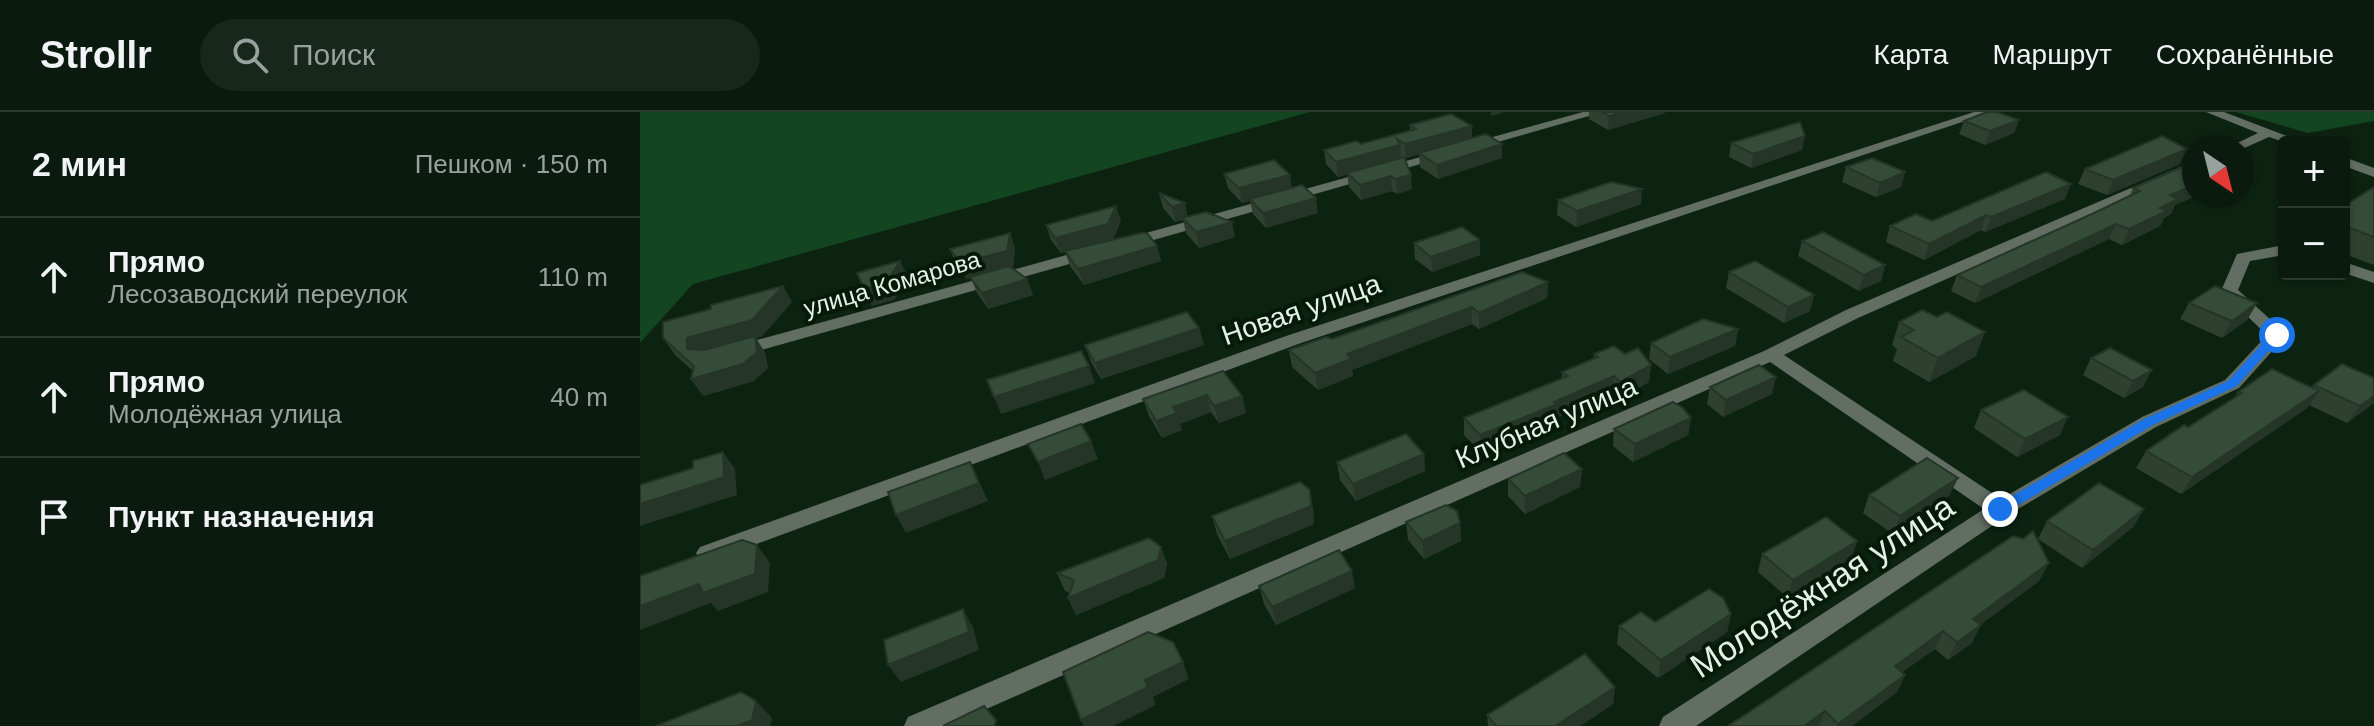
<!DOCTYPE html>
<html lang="ru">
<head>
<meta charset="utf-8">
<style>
  body { margin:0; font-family:Arial,sans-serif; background:#18271c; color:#f1f3f6 }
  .controls { position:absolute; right:24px; top:24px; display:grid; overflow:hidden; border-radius:8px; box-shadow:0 2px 6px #0004 }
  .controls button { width:72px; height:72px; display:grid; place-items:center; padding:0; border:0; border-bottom:2px solid #2a382e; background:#0a1a0e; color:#f1f3f6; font:40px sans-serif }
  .compass { position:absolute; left:1542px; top:24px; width:72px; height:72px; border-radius:50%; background:#0a1a0e; box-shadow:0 2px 6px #0004; rotate:145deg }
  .stop { position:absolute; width:24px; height:24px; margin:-18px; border:6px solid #1a73e8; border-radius:50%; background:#fff }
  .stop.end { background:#1a73e8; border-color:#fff; box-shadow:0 2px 8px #0008 }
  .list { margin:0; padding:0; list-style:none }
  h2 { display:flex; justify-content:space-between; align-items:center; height:104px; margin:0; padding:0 32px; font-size:34px }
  h2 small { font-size:26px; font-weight:400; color:#99a19e }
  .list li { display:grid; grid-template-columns:52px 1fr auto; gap:24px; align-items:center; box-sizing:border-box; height:120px; padding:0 32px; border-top:2px solid #2a382e }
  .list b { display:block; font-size:30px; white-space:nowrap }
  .list p { margin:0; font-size:26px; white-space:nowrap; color:#99a19e }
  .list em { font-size:26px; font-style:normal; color:#99a19e }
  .icon { flex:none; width:44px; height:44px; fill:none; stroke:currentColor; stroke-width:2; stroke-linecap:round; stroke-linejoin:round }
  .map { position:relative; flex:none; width:1734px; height:614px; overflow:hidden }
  header { display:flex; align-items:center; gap:48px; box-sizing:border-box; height:112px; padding:0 40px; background:#0a1a0e; border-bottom:2px solid #2a382e }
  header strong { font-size:38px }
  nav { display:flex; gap:44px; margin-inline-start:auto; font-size:28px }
  .search { width:560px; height:72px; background:#18271c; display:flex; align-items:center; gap:20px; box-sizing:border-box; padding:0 28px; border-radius:44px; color:#99a19e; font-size:30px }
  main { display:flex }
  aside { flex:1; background:#0a1a0e }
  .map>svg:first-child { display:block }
  .green { fill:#134521 }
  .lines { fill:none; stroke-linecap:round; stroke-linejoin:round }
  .minor { fill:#626d63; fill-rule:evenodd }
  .wall { fill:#2e4131 }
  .shaded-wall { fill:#253528 }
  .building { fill:#354c39; stroke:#253528; stroke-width:2 }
  .route { fill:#1a73e8 }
  .labels { text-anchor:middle; stroke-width:8; stroke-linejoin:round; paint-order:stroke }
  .far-street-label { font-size:24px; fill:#e4f2e6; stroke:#051a09 }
  .street-label { font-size:28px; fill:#e4f2e6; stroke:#051a09 }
  .near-street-label { font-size:34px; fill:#e4f2e6; stroke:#051a09 }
</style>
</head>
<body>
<header>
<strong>Strollr</strong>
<div class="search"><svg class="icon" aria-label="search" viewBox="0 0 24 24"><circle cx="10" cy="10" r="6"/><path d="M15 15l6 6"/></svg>Поиск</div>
<nav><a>Карта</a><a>Маршрут</a><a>Сохранённые</a></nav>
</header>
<main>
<aside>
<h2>2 мин<small>Пешком · 150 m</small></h2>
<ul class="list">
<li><svg class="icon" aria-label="ahead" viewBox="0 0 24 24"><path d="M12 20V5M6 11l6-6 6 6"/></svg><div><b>Прямо</b><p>Лесозаводский переулок</p></div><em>110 m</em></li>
<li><svg class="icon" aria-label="ahead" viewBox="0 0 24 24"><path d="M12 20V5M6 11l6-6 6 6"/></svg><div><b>Прямо</b><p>Молодёжная улица</p></div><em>40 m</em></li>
<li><svg class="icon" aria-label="arrive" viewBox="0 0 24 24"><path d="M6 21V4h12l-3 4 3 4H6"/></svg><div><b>Пункт назначения</b></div></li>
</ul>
</aside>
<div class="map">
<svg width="1734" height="614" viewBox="0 0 1734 614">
  <rect width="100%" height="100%" fill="#0d2312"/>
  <g class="green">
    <polygon points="0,0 670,0 53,172 0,231"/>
    <polygon points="1596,0 1734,0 1734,9 1668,21"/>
  </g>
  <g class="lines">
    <g class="minor">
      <polygon points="943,0 963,0 489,135 483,137 475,132 477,129"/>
      <polygon points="1334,0 1352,0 661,231 76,447 68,450 60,447 56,441 60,435 649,223"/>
      <polygon points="1566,0 1584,0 1662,30 1644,30 1629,25 1602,37 1587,36 1618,21"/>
      <polygon points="1704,45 1734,56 1734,65 1704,54"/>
      <polygon points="1554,49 1554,58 1218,206 1144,243 1361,387 1502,305 1585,268 1627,223 1581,179 1597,142 1644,133 1644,143 1610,149 1598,178 1643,219 1646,223 1643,227 1599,276 1516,315 1368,403 1056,614 1019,614 1023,605 1344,397 1130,250 308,614 264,614 268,605 1124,239 1206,198"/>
      <polygon points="452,136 460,141 458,144 100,244 88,244 85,240 88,236"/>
      <polygon points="1704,150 1734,160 1734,171 1704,161"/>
    </g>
  </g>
  <g class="wall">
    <polygon points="949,0 1025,0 1025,1 968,18 949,7"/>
    <polygon points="1379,8 1374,21 1345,33 1319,22 1324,9"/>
    <polygon points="770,13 862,32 862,46 798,67 780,55 779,42 766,46 764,45 772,77 757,82 752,79 721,88 709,75 707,62 698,65 686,52 684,38 721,32 770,18"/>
    <polygon points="1091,31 1162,38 1111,56 1089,45"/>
    <polygon points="1540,52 1467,83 1438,72 1445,57"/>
    <polygon points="1206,55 1265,60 1261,75 1236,85 1202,70"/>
    <polygon points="584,62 652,76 678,101 626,116 613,102 610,89 602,91 588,76"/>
    <polygon points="1734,75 1734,153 1704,142 1704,94"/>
    <polygon points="1493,76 1556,84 1535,93 1531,102 1524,106 1520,114 1482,133 1469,127 1335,191 1311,179 1317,163 1490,84"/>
    <polygon points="519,81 548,105 595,125 559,136 546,121 543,108 535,110 523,96"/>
    <polygon points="1425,87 1345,120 1341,118 1284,148 1246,130 1250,114 1292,109"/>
    <polygon points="918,88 1001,92 936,115 917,103"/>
    <polygon points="481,109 473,127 517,134 521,149 444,173 430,154 425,140 421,141 411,128 406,113"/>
    <polygon points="370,121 375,137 373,155 370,155 387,167 393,183 348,197 337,181 331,166 327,167 316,153 310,137"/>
    <polygon points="1162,129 1245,153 1241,169 1219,179 1158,144"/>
    <polygon points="774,131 840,143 792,160 775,147"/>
    <polygon points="1089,160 1174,183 1170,199 1144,211 1086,176"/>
    <polygon points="908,170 907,186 839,217 832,212 712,258 713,264 678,278 652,255 649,238"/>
    <polygon points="152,190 122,224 116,226 125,241 128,256 114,269 63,284 51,267 53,259 35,243 23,226"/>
    <polygon points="1549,191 1617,191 1607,208 1582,226 1540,207"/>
    <polygon points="1297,205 1336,244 1289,270 1253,249 1257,237 1252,233 1259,210"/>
    <polygon points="559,216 564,233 461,267 451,250 445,233"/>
    <polygon points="1098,217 1095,234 1028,262 1009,247 1011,231"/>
    <polygon points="954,242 985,242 1011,253 1009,270 979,287 972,281 916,306 916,309 841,341 824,323 824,306 922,267 922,260 954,246"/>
    <polygon points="1451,246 1503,275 1484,286 1443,263"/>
    <polygon points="583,259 602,284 606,301 579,311 571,300 540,312 542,318 522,326 509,304 503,287"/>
    <polygon points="1674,273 1734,291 1707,311 1669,293 1667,296 1541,382 1496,356 1506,339 1548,315 1594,287 1598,280 1672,275"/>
    <polygon points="1070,275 1132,282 1083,305 1067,292"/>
    <polygon points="1341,298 1420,323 1377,345 1334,316"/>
    <polygon points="1051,306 1048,323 993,350 973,334 974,317"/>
    <polygon points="784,342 785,359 716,389 700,368 697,350"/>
    <polygon points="942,357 940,375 885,402 868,384 868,367"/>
    <polygon points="1229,383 1310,383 1253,422 1223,401"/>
    <polygon points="673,395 674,412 590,447 577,422 572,404"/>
    <polygon points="1504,397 1493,415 1442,456 1398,427 1407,409"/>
    <polygon points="766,410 820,411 821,429 784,447 768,428"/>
    <polygon points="1383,427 1409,451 1399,469 1340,513 1332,531 1308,548 1295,537 1262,560 1265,563 1257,580 1212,614 1088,614"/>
    <polygon points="1217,429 1211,447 1148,486 1118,460 1122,442"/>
    <polygon points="521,435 527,452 524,466 436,503 428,486 430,481 425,479 417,461"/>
    <polygon points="619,474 715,476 636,513 624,492"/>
    <polygon points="1091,502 1087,520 1018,566 977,532 979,514"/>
    <polygon points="975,575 973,592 940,614 848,614 847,603"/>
  </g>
  <g class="shaded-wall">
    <polygon points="851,0 865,0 851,4"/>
    <polygon points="984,0 1025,0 1025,1 968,18 969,4"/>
    <polygon points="1379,8 1374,21 1345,33 1350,19"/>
    <polygon points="832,14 832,28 766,46 765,32"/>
    <polygon points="1165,24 1162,38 1111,56 1113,42"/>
    <polygon points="862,32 862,46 798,67 797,53"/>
    <polygon points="760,33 761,47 698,65 696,50"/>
    <polygon points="1547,37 1540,52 1467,83 1473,68"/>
    <polygon points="1613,57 1605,72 1602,73 1602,62"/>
    <polygon points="1265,60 1261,75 1236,85 1240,71"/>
    <polygon points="650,63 652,77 602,91 599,76"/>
    <polygon points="771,63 772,77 757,82 756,67"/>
    <polygon points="751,64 752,79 721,88 720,73"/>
    <polygon points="1431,72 1425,87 1345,120 1351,105"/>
    <polygon points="1554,73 1554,84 1556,84 1535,93 1531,102 1524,106 1520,114 1482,133 1489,117 1530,83"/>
    <polygon points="1002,77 1001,92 936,115 937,99"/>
    <polygon points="676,86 678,101 626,116 623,101"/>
    <polygon points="545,91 548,106 535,110 532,95"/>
    <polygon points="476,94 481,109 473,127 421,141 415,126"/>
    <polygon points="1346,103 1341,118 1284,148 1289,132"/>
    <polygon points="592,110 595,125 559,136 556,120"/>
    <polygon points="1476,112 1469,127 1335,191 1341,175"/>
    <polygon points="370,121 375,137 373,155 327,167 320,151"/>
    <polygon points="840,128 840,143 792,160 791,145"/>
    <polygon points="517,134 521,149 444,173 438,157"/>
    <polygon points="260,149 268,165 254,188 232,194 224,177"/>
    <polygon points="1245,153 1241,169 1219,179 1224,163"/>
    <polygon points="387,167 393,183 348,197 342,181"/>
    <polygon points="908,170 907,186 839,217 839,201"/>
    <polygon points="143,174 152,190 122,224 116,226 125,241 128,256 114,269 63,284 51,267 58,243 47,237 47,226"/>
    <polygon points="1174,183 1170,199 1144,211 1148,195"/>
    <polygon points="1617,191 1607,208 1582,226 1592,209"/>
    <polygon points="832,195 832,212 712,258 713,264 678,278 675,261 707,242"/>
    <polygon points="559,216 564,233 461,267 455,251"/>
    <polygon points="1098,217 1095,234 1028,262 1030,245"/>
    <polygon points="1345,220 1336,244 1289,270 1298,246"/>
    <polygon points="1011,253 1009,270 979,287 980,270"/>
    <polygon points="449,254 455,271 361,302 354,285"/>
    <polygon points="1512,258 1503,275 1484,286 1493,269"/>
    <polygon points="974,264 972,281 916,306 916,309 841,341 840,323"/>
    <polygon points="1136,265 1132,282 1083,305 1086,288"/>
    <polygon points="1679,279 1667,296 1541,382 1552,365"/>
    <polygon points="567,283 571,300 540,312 542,318 522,326 516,309 533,295"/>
    <polygon points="602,284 606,301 579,311 574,294"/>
    <polygon points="1734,284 1734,291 1707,311 1720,294"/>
    <polygon points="1428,305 1420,323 1377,345 1385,327"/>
    <polygon points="1051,306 1048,323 993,350 995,332"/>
    <polygon points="451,329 458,347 405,368 398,350"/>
    <polygon points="83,340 95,357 97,383 0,414 0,392"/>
    <polygon points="784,342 785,359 716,389 713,372"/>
    <polygon points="330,350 348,389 266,421 256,403"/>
    <polygon points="942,357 940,375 885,402 885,384"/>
    <polygon points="1318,366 1310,383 1253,422 1260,404"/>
    <polygon points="670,378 673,395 674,412 590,447 585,429"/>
    <polygon points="1504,397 1493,415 1442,456 1453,438"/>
    <polygon points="820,411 821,429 784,447 782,429"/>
    <polygon points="1217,429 1211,447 1148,486 1153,468"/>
    <polygon points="117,433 130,451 128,480 78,499 71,491 0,518 0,494 59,472"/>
    <polygon points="521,435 527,452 524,466 436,503 428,486"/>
    <polygon points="1409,451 1399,469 1324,525 1333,507"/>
    <polygon points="712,459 715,476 636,513 632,495"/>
    <polygon points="323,497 333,515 339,538 261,570 248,553"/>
    <polygon points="1091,502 1087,520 1018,566 1021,548"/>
    <polygon points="1341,513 1332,531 1308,548 1317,530"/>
    <polygon points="1303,519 1295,537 1247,571 1255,554"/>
    <polygon points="543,550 549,567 513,585 516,593 473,614 444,614 441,608 505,568"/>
    <polygon points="1265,563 1257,580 1212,614 1197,614 1198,612"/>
    <polygon points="975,575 973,592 940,614 915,614"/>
    <polygon points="116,589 132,606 130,614 97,614"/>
    <polygon points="1185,599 1179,614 1164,614"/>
  </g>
  <g class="building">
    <polygon points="962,0 984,0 969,4"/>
    <polygon points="1347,0 1357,0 1379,8 1350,19 1324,9"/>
    <polygon points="811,2 832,14 765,32 757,27 760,33 696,50 684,38 716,29 721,32 776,17 770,13"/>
    <polygon points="1160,10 1165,24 1113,42 1091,31"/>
    <polygon points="846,22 862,32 797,53 779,41"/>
    <polygon points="1522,24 1547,37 1473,68 1445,57"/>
    <polygon points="764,45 771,63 756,67 751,64 720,73 707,61"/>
    <polygon points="1232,46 1265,60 1240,71 1206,55"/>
    <polygon points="634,48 650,63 599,76 584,62"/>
    <polygon points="1554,50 1554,73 1530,83 1538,87 1520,96 1527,99 1489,117 1476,112 1341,175 1317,163 1452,102 1500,79 1493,76"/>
    <polygon points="1602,53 1613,57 1602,62"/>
    <polygon points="1406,60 1431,72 1351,105 1346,103 1289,132 1250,114 1276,102 1292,109"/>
    <polygon points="971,70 1002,77 937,99 918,88"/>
    <polygon points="662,73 676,86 623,101 610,87"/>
    <polygon points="1734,75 1734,125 1704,114 1704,94"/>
    <polygon points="519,81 545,91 532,95"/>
    <polygon points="476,94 468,112 415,126 406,113"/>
    <polygon points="566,100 592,110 556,120 542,106"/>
    <polygon points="822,115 840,128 791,145 774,131"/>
    <polygon points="1183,120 1245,153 1224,163 1162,129"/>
    <polygon points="370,121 367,139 320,151 310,137"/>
    <polygon points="501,121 507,121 517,134 438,157 425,139"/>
    <polygon points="260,149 246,171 224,177 217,161"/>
    <polygon points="1115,149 1174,183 1148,195 1089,160"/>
    <polygon points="369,154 387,167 342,181 330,165"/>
    <polygon points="882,160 908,170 839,201 832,195 707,242 711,247 675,261 649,238 686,225 692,227"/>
    <polygon points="143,174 112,208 47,226 47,237 64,238 115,224 117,240 103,252 51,267 54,254 23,226 23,210 71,197 71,193"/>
    <polygon points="1575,174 1617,191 1592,209 1549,191"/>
    <polygon points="1282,198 1297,205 1307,200 1345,220 1298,246 1261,225 1274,218 1259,210"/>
    <polygon points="547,200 559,216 455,251 445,233"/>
    <polygon points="1063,207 1098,217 1030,245 1011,231"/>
    <polygon points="974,234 985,242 998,236 1011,253 980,270 974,264 914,290 917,292 840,323 824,306 928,264 922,260 958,245 954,242"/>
    <polygon points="1470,236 1512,258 1493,269 1451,246"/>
    <polygon points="441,239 449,254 354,285 347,268"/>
    <polygon points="1702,252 1734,266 1734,284 1720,294 1674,273"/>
    <polygon points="1119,253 1136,265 1086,288 1070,275"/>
    <polygon points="1632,257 1679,279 1552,365 1506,339 1544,313 1548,315 1602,281 1598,280"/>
    <polygon points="583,259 602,284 574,294 567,283 533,295 537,301 516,309 503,287"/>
    <polygon points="1384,278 1428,305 1385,327 1341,298"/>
    <polygon points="1033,290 1043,296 1051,306 995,332 974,317"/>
    <polygon points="441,312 451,329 398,350 388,332"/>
    <polygon points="766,322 784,342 713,372 697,350"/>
    <polygon points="83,340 84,365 0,392 0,373 53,356 53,349"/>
    <polygon points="924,341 942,357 885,384 868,367"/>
    <polygon points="1287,346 1318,366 1260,404 1229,383"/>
    <polygon points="330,350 339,371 256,403 248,380"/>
    <polygon points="660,370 670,378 671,394 585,429 572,404"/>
    <polygon points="1459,371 1504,397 1453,438 1407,409"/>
    <polygon points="806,393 817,399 820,411 782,429 766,410"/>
    <polygon points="1186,405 1217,429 1153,468 1122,442"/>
    <polygon points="1393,419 1409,451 1333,507 1341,513 1317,530 1303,519 1255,554 1265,563 1198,612 1185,599 1164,614 1088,614 1373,424 1383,427"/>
    <polygon points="509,426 521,435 518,448 428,486 434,468 417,461"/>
    <polygon points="102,428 117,433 115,462 63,481 59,472 0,494 0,464"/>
    <polygon points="699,438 712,459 632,495 619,474"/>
    <polygon points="1069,477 1083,486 1091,502 1021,548 979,514 1001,500 1015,510"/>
    <polygon points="323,497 329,520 248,553 244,528"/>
    <polygon points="508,520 533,530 543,550 505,568 508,575 441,608 423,560"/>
    <polygon points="945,542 975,575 915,614 856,614 847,603"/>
    <polygon points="101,580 116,589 112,608 97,614 16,614"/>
    <polygon points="344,594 356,608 354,614 303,614"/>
  </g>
  <polygon class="route" points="1633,220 1643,223 1597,274 1513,313 1365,401 1355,401 1355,394 1504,307 1588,269"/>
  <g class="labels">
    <g class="far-street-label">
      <text transform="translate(252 172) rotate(-16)" y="8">улица Комарова</text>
    </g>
    <g class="street-label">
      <text transform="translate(661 197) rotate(-19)" y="10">Новая улица</text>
      <text transform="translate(906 310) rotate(-23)" y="10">Клубная улица</text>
    </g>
    <g class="near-street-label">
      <text transform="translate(1182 474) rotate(-33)" y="12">Молодёжная улица</text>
    </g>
  </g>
</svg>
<div class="controls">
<button>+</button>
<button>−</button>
</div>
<svg class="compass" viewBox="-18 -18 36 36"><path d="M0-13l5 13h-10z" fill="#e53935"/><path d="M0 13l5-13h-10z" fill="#99a19e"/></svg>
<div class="stop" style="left:1637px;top:223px"></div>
<div class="stop end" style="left:1360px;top:397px"></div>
</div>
</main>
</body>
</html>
